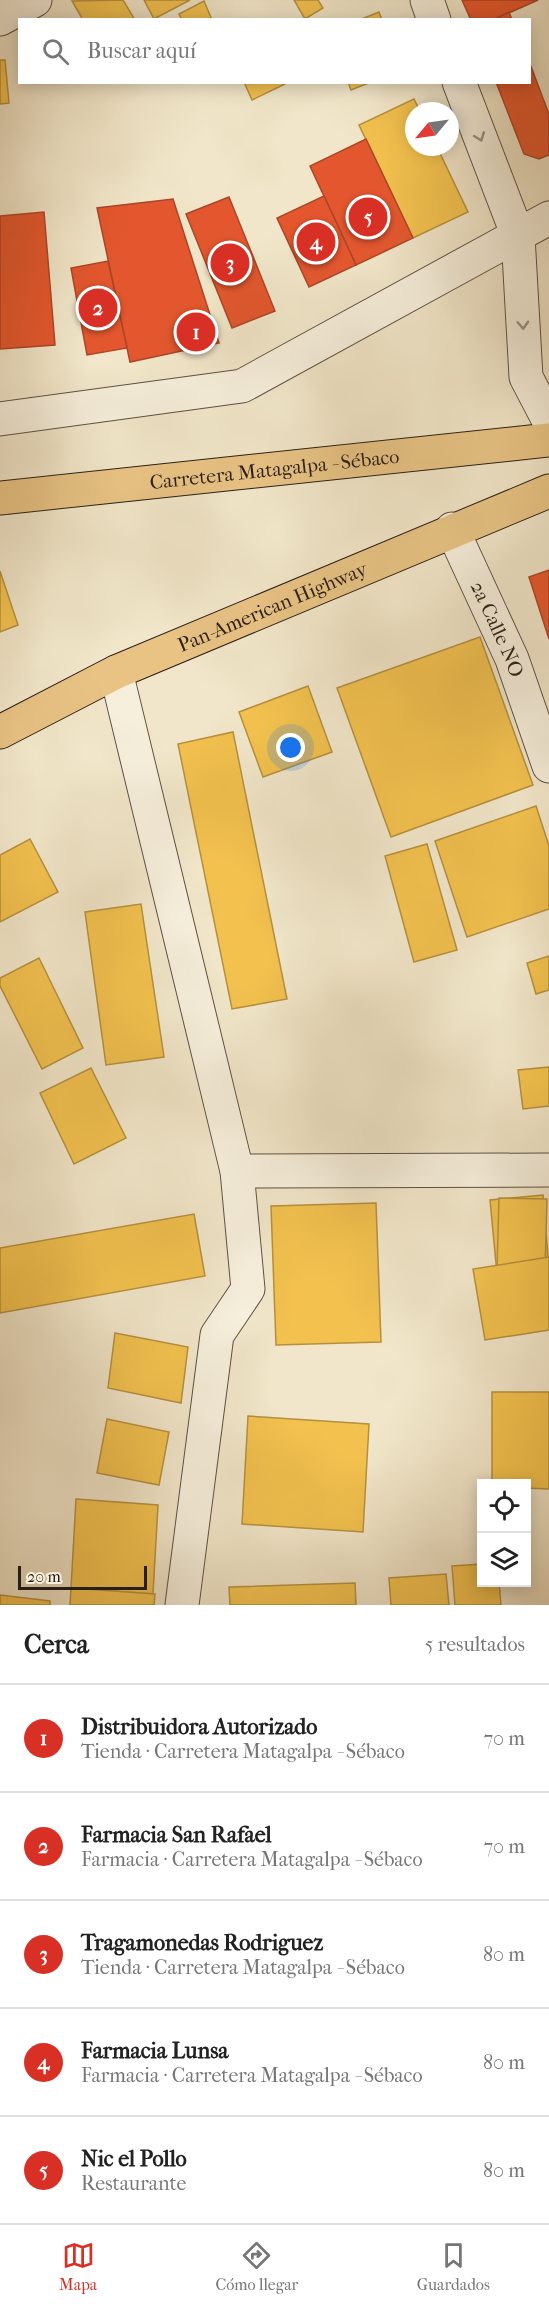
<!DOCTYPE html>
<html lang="es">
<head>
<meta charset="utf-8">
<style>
  body { margin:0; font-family:"IM FELL French Canon",serif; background:#f2f2f2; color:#222 }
  .controls { position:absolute; right:18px; bottom:18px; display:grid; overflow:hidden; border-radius:0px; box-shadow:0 3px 15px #0003 }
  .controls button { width:54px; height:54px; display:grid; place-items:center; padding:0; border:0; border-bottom:2px solid #e0e0e0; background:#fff; color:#222; font:30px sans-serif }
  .compass { position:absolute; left:405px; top:102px; width:54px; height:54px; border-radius:50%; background:#fff; box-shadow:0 3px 15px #0003; rotate:241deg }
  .scale { position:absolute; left:18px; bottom:15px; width:129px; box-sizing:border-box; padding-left:6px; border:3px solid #2a1f17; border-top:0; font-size:16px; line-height:21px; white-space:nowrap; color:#2a1f17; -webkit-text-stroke:4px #f6efdc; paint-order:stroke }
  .you { position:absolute; left:291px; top:748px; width:21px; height:21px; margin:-15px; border:4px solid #fff; border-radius:50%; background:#1a73e8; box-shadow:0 0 0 9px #1a73e833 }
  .badge { display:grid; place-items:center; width:39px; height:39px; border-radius:50%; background:#d93025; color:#fff; font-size:20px; font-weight:700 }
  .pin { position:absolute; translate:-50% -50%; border:3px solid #fff; box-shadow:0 2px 6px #0006 }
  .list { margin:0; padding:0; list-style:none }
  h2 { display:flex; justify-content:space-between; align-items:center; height:78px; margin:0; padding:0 24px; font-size:26px }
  h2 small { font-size:20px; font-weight:400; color:#767676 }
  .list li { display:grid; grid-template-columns:39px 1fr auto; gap:18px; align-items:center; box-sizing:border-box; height:108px; padding:0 24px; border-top:2px solid #e0e0e0 }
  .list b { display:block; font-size:22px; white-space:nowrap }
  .list p { margin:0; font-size:20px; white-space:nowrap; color:#767676 }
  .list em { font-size:20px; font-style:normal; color:#767676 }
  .icon { flex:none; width:33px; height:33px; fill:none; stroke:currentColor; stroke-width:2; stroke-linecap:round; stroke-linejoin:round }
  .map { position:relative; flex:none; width:549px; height:1605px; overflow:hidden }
  .search { position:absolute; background:#fff; box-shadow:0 3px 15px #0003; left:18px; right:18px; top:18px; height:66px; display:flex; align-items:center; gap:15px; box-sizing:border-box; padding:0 21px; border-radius:0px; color:#767676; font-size:22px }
  .sheet { height:618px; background:#fff }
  nav { display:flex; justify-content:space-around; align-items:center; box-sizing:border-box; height:84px; border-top:2px solid #e0e0e0; background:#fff; font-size:16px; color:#767676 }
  nav a { display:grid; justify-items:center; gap:3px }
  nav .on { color:#d93025 }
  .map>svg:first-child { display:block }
  .homes { fill:#f2c14e; stroke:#b6903e; stroke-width:1.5 }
  .shops { fill:#e4572e; stroke:#ac4627; stroke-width:1.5 }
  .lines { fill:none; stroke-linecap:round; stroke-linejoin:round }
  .minor-casing { stroke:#5c5144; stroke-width:35 }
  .major-casing { stroke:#2a1f17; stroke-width:35 }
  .highway-casing { stroke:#2a1f17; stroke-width:35 }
  .minor { stroke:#f6efdc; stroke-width:33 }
  .major { stroke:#e8c384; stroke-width:33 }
  .highway { stroke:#e8c384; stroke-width:33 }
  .oneway { stroke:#9a9183 }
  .labels { text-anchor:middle; stroke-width:6; stroke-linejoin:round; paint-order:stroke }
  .street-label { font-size:20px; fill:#2a1f17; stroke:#f6efdc }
</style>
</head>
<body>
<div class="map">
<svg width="549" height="1605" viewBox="0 0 549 1605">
  <rect width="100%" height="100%" fill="#f1e6c9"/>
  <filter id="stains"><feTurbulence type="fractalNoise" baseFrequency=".00333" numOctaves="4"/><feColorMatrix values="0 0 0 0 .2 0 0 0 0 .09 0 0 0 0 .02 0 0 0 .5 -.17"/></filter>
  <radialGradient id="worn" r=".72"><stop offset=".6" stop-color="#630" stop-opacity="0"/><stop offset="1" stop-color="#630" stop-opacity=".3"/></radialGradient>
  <g class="homes">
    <polygon points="123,0 135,20 83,20 72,1"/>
    <polygon points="144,0 190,0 154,19"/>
    <polygon points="294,0 318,0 323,8 305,19"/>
    <polygon points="204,1 212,20 182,20 179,14"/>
    <polygon points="379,12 382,20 359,20"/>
    <polygon points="0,60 5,60 9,103 0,104"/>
    <polygon points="244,82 285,82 285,84 252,100"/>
    <polygon points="348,82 371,82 351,90"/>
    <polygon points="414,99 420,111 414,111 414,147 437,147 468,212 413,238 359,125"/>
    <polygon points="0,571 18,625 0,632"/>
    <polygon points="480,637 533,785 391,837 337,688"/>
    <polygon points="308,686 332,752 263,777 239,712"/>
    <polygon points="233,732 287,999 232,1009 178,744"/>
    <polygon points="536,806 549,846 549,909 467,937 435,841"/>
    <polygon points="30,839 58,892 0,922 0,855"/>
    <polygon points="427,844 457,950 414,962 385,856"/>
    <polygon points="141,904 164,1057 106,1065 85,912"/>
    <polygon points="549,956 549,990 536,994 527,963"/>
    <polygon points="39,958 83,1048 42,1069 0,986 0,978"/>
    <polygon points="549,1067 549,1106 523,1109 518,1070"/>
    <polygon points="91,1068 126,1138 74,1164 40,1093"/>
    <polygon points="543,1195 549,1269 497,1274 490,1200"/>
    <polygon points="499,1198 547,1199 545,1270 497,1269"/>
    <polygon points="376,1203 381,1342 276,1345 271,1206"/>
    <polygon points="194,1214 205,1276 0,1313 0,1248"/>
    <polygon points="549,1257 549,1330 485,1340 473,1269"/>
    <polygon points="115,1333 188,1347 181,1403 108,1388"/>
    <polygon points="492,1392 549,1392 549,1489 526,1488 526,1484 492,1484"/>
    <polygon points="248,1416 369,1424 363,1532 242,1524"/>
    <polygon points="107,1419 169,1432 159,1485 97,1473"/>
    <polygon points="76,1499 158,1505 153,1594 71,1588"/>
    <polygon points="482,1564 482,1582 499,1582 501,1605 455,1605 452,1566"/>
    <polygon points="446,1574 449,1605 391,1605 389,1578"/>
    <polygon points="355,1583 356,1605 230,1605 229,1587"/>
    <polygon points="71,1588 155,1594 154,1605 70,1605"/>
    <polygon points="0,1595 50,1601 50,1605 0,1605"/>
  </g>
  <g class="shops">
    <polygon points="462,0 538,0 493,20 471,20"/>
    <polygon points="509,12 512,20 493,20"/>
    <polygon points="530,64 549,114 549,155 539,159 524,154 496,82 530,82"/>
    <polygon points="366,139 413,238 356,265 310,166"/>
    <polygon points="324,196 356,265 309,287 277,218"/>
    <polygon points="229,197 275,311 232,328 186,214"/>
    <polygon points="173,199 219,343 130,362 97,208"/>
    <polygon points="44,212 55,345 0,349 0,216"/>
    <polygon points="108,261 127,348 87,355 71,268"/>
    <polygon points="549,570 549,639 529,577"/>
  </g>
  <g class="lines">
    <defs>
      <g id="minor">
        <polyline points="427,0 434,20"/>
        <polyline points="0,19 35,0"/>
        <polyline points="459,82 518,236 526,377 549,421"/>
        <polyline points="0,419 242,386 549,218"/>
        <path id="s1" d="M 452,529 L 512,659 L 549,766"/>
        <polyline points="116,672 237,1171 248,1289 217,1335 182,1605"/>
        <polyline points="237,1171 549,1170"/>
      </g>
      <g id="major">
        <path id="s2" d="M 0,498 L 549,440"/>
      </g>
      <g id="highway">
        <path id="s3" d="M 0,732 L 116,672 L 549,491"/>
      </g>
    </defs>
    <use href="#minor" class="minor-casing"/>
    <use href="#major" class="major-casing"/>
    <use href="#highway" class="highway-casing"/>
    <use href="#minor" class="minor"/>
    <use href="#major" class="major"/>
    <use href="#highway" class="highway"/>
  </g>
  <defs><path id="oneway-chevron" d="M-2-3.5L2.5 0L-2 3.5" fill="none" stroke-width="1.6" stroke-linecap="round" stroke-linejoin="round" transform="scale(1.5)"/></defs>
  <g class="oneway">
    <use href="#oneway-chevron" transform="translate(480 137) rotate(69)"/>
    <use href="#oneway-chevron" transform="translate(523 325) rotate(87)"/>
  </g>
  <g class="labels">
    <g class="street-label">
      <text dy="7" stroke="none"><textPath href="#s2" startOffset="276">Carretera Matagalpa - Sébaco</textPath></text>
      <text dy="7" stroke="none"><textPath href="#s3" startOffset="300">Pan-American Highway</textPath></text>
      <text dy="7" stroke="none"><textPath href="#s1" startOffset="110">2a Calle NO</textPath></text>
    </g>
  </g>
  <rect width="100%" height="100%" filter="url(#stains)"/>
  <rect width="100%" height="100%" fill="url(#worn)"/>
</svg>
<div class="controls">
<button><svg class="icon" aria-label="locate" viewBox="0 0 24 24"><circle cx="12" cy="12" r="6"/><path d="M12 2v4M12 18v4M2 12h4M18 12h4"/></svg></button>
<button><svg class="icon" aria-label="layers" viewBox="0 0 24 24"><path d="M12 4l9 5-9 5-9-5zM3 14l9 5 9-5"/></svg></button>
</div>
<svg class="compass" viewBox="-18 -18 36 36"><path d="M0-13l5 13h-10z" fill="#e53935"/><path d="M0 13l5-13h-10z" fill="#767676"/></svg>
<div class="scale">20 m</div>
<div class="you"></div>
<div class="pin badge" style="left:196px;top:332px">1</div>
<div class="pin badge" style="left:98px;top:308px">2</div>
<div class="pin badge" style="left:230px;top:263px">3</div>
<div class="pin badge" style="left:316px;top:242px">4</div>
<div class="pin badge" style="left:368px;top:217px">5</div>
<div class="search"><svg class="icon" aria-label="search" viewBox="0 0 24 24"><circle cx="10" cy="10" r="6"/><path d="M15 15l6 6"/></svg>Buscar aquí</div>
</div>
<section class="sheet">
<h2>Cerca<small>5 resultados</small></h2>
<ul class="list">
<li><span class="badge">1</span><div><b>Distribuidora Autorizado</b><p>Tienda · Carretera Matagalpa - Sébaco</p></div><em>70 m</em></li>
<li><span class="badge">2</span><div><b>Farmacia San Rafael</b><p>Farmacia · Carretera Matagalpa - Sébaco</p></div><em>70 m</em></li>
<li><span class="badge">3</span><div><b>Tragamonedas Rodriguez</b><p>Tienda · Carretera Matagalpa - Sébaco</p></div><em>80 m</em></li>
<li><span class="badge">4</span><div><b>Farmacia Lunsa</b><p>Farmacia · Carretera Matagalpa - Sébaco</p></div><em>80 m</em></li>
<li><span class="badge">5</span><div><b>Nic el Pollo</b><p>Restaurante</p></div><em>80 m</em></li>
</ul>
</section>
<nav>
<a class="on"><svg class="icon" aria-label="map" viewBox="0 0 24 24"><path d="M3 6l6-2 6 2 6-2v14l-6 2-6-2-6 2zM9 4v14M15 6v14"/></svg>Mapa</a>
<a><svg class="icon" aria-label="directions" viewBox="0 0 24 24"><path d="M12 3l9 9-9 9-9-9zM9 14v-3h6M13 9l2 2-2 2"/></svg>Cómo llegar</a>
<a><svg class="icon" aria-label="saved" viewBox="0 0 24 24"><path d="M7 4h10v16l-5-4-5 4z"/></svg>Guardados</a>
</nav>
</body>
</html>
